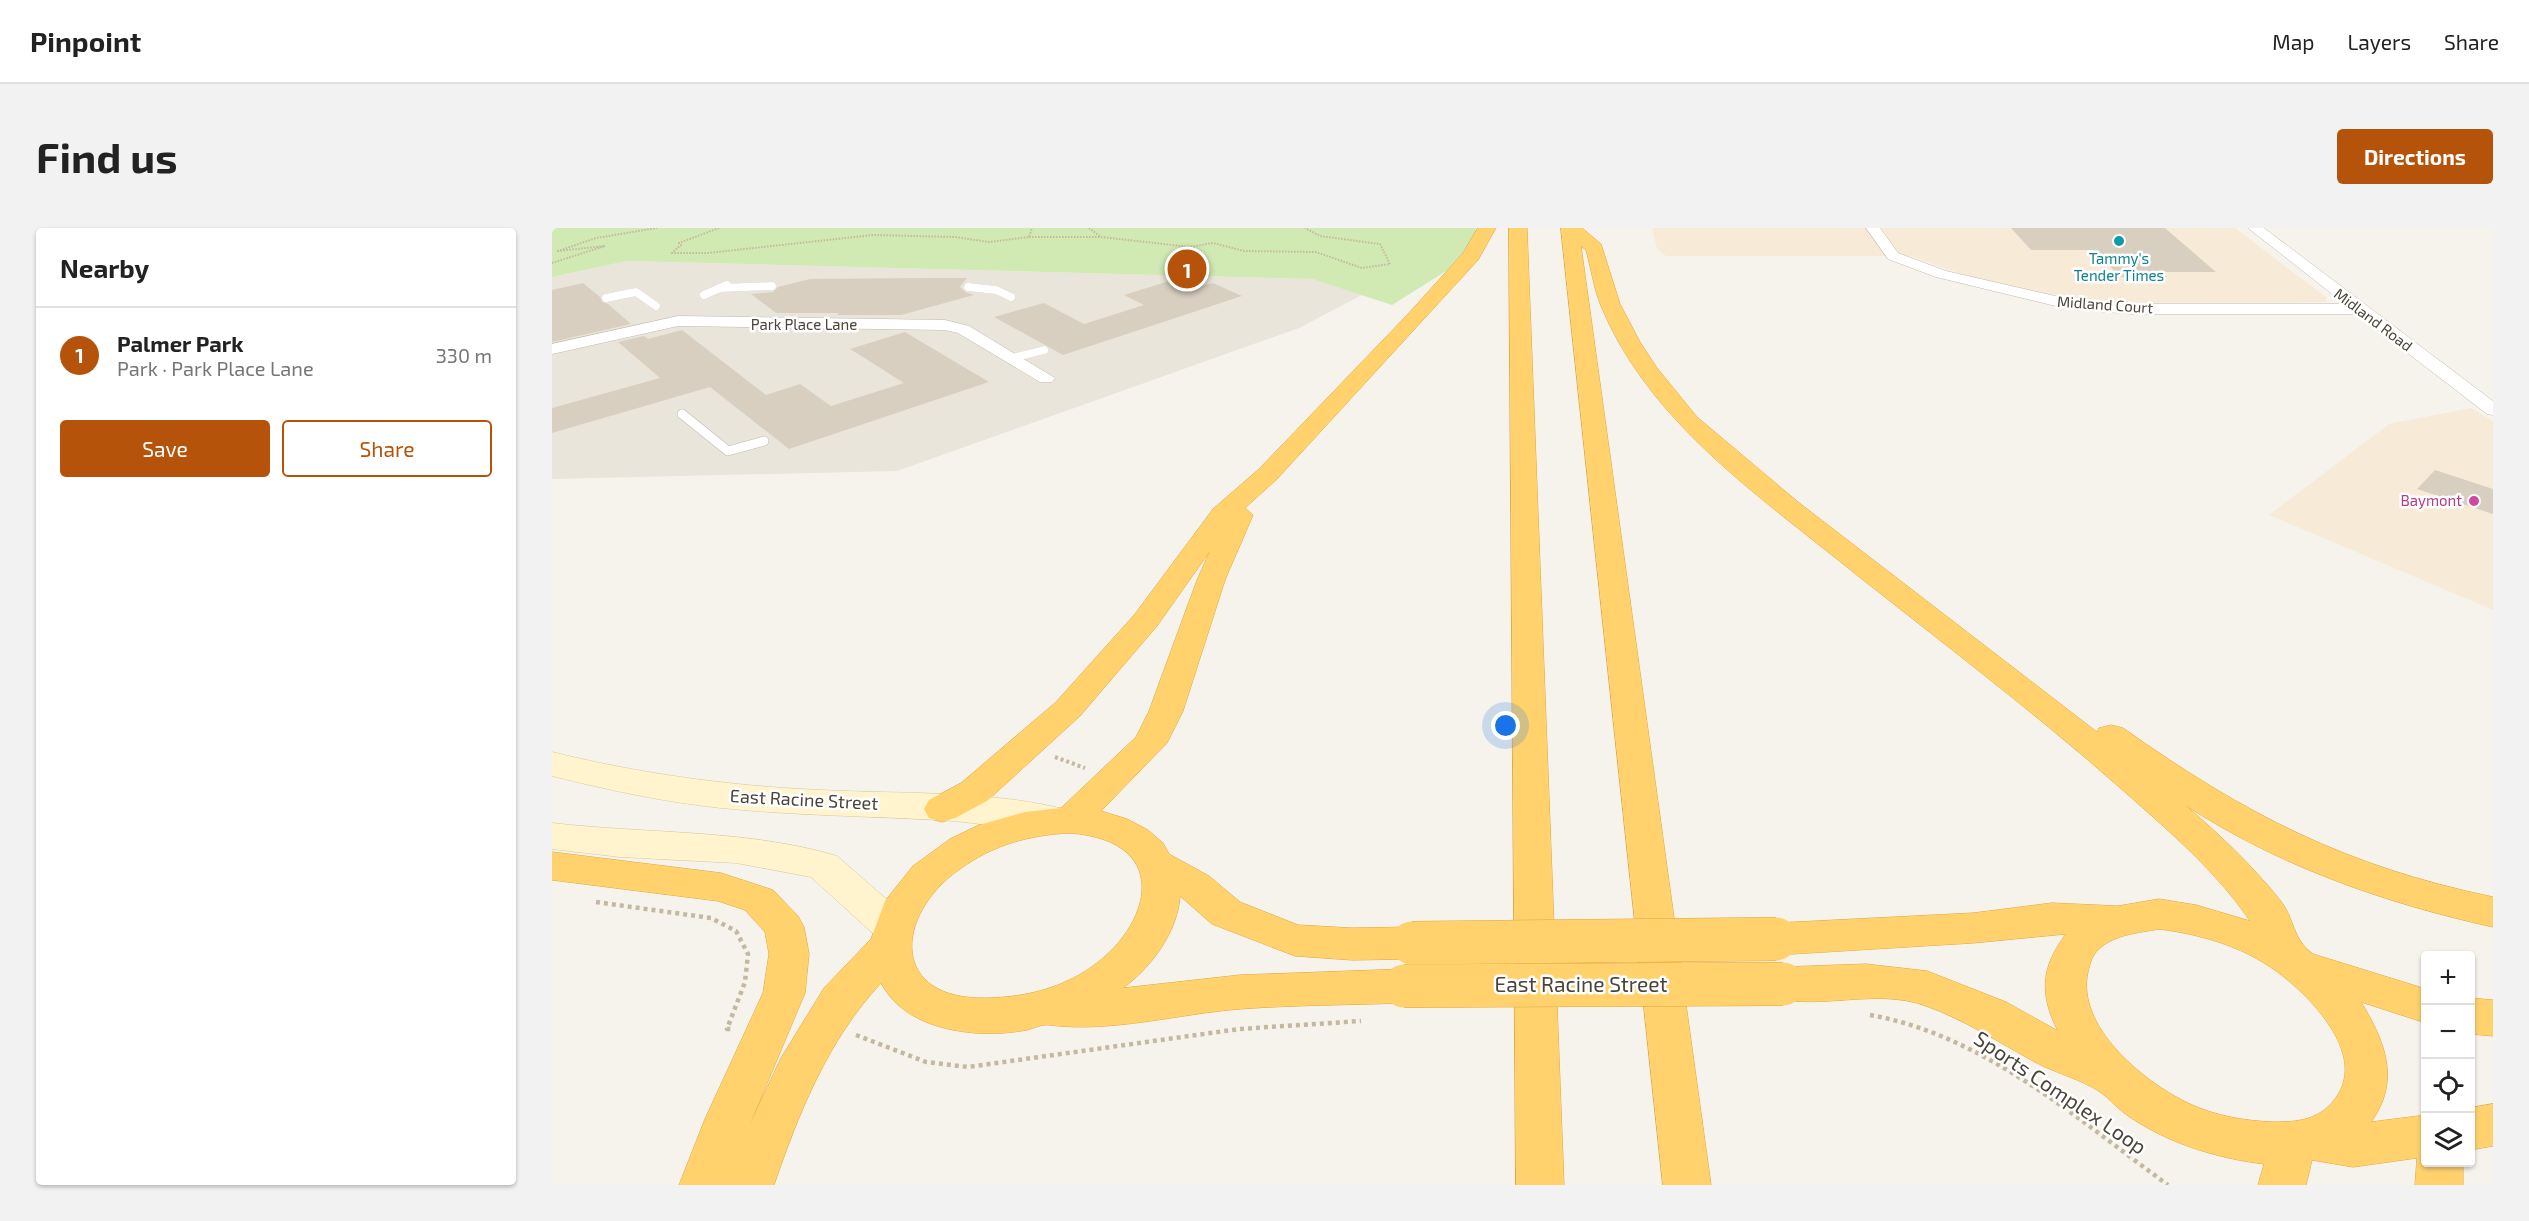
<!DOCTYPE html>
<html lang="en">
<head>
<meta charset="utf-8">
<style>
  body { margin:0; font-family:"Exo 2",sans-serif; background:#f2f2f2; color:#222 }
  .controls { position:absolute; right:18px; bottom:18px; display:grid; overflow:hidden; border-radius:6px; box-shadow:0 2px 4px #0004 }
  .controls button { width:54px; height:54px; display:grid; place-items:center; padding:0; border:0; border-bottom:2px solid #e0e0e0; background:#fff; color:#222; font:30px sans-serif }
  .you { position:absolute; left:954px; top:498px; width:21px; height:21px; margin:-15px; border:4px solid #fff; border-radius:50%; background:#1a73e8; box-shadow:0 0 0 9px #1a73e833 }
  .badge { display:grid; place-items:center; width:39px; height:39px; border-radius:50%; background:#b45309; color:#fff; font-size:20px; font-weight:700 }
  .pin { position:absolute; translate:-50% -50%; border:3px solid #fff; box-shadow:0 2px 6px #0006 }
  .list { margin:0; padding:0; list-style:none }
  h2 { display:flex; justify-content:space-between; align-items:center; height:78px; margin:0; padding:0 24px; font-size:26px }
  h2 small { font-size:20px; font-weight:400; color:#767676 }
  .list li { display:grid; grid-template-columns:39px 1fr auto; gap:18px; align-items:center; box-sizing:border-box; height:96px; padding:0 24px; border-top:2px solid #e0e0e0 }
  .list b { display:block; font-size:22px; white-space:nowrap }
  .list p { margin:0; font-size:20px; white-space:nowrap; color:#767676 }
  .list em { font-size:20px; font-style:normal; color:#767676 }
  .actions { display:flex; gap:12px; padding:18px 24px }
  .actions a { flex:1; padding:14px 0; border:2px solid #b45309; border-radius:6px; text-align:center; font-size:21px; color:#b45309 }
  .actions .main { background:#b45309; color:#fff }
  .icon { flex:none; width:33px; height:33px; fill:none; stroke:currentColor; stroke-width:2; stroke-linecap:round; stroke-linejoin:round }
  .map { position:relative; flex:none; width:1941px; height:957px; overflow:hidden; border-radius:6px }
  header { display:flex; align-items:center; gap:36px; box-sizing:border-box; height:84px; padding:0 30px; background:#fff; border-bottom:2px solid #e0e0e0 }
  header strong { font-size:28px }
  nav { display:flex; gap:33px; margin-inline-start:auto; font-size:21px }
  .intro { display:flex; align-items:center; justify-content:space-between; box-sizing:border-box; height:144px; padding:0 36px }
  h1 { margin:0; font-size:42px }
  .button { padding:15px 27px; border-radius:6px; background:#b45309; color:#fff; font-size:21px; font-weight:700 }
  main { display:flex; gap:36px; padding:0 36px }
  aside { flex:1; background:#fff; border-radius:6px; box-shadow:0 2px 4px #0004 }
  .map>svg:first-child { display:block }
  .residential { fill:#eae5da }
  .commercial { fill:#f7ebd8 }
  .green { fill:#d1eab4 }
  .building { fill:#d8cfc1 }
  .lines { fill:none; stroke-linecap:round; stroke-linejoin:round }
  .lane-far1-casing { stroke:#c2bbae; stroke-width:8 }
  .lane-casing { stroke:#c2bbae; stroke-width:10 }
  .street-casing { stroke:#c2bbae; stroke-width:1 }
  .secondary-casing { stroke:#d6c89b; stroke-width:1 }
  .highway-casing { stroke:#e1a73b; stroke-width:1 }
  .path-far2 { stroke:#c4b89f; stroke-width:2; stroke-dasharray:1.5 1.5; stroke-linecap:butt }
  .path-far1 { stroke:#c4b89f; stroke-width:4; stroke-dasharray:3 3; stroke-linecap:butt }
  .path { stroke:#c4b89f; stroke-width:4.5; stroke-dasharray:4 4; stroke-linecap:butt }
  .lane-far1 { stroke:#fff; stroke-width:8 }
  .lane { stroke:#fff; stroke-width:9 }
  .street { fill:#fff; fill-rule:evenodd }
  .secondary { fill:#fff4cd; fill-rule:evenodd }
  .highway { fill:#ffd26e; fill-rule:evenodd }
  .highway-bridge-casing { stroke:#e1a73b; stroke-width:44; stroke-linecap:butt }
  .highway-bridge { stroke:#ffd26e; stroke-width:43 }
  .culture-dot { fill:#0f9aa8; stroke:#fff; stroke-width:2 }
  .hotel-dot { fill:#d1479c; stroke:#fff; stroke-width:2 }
  .labels { text-anchor:middle; stroke-width:5; stroke-linejoin:round; paint-order:stroke }
  .far-culture-label { font-size:15px; fill:#0d838f; stroke:#fff }
  .far-street-label { font-size:15px; fill:#4b4439; stroke:#fff }
  .far-hotel-label { font-size:15px; fill:#b23c85; stroke:#fff; text-anchor:end }
  .street-label { font-size:18px; fill:#4b4439; stroke:#fff }
  .near-street-label { font-size:21px; fill:#4b4439; stroke:#fff }
</style>
</head>
<body>
<header>
<strong>Pinpoint</strong>
<nav><a>Map</a><a>Layers</a><a>Share</a></nav>
</header>
<div class="intro"><h1>Find us</h1><a class="button">Directions</a></div>
<main>
<aside>
<h2>Nearby<small></small></h2>
<ul class="list">
<li><span class="badge">1</span><div><b>Palmer Park</b><p>Park · Park Place Lane</p></div><em>330 m</em></li>
</ul>
<div class="actions"><a class="main">Save</a><a>Share</a></div>
</aside>
<div class="map">
<svg width="1941" height="957" viewBox="0 0 1941 957">
  <rect width="100%" height="100%" fill="#f6f3ec"/>
  <polygon class="residential" points="75,33 760,51 810,67 747,100 345,243 0,251 0,49"/>
  <g class="commercial">
    <polygon points="1100,0 1683,0 1774,69 1774,74 1556,75 1473,62 1412,47 1358,28 1114,28 1105,21"/>
    <polygon points="1919,180 1941,193 1941,382 1717,287 1837,196"/>
  </g>
  <polygon class="green" points="0,0 924,0 915,30 840,77 760,51 75,33 0,49"/>
  <g class="building">
    <polygon points="1459,0 1613,0 1664,44 1609,44 1615,49 1569,49 1541,22 1479,22"/>
    <polygon points="376,50 415,50 408,59 413,64 422,67 349,87 285,87 287,85 224,85 199,66 221,64 226,59 258,51"/>
    <polygon points="617,53 635,61 661,55 690,68 511,127 442,89 492,75 532,96 592,77 572,67"/>
    <polygon points="31,55 48,69 50,74 56,76 79,96 0,114 0,62"/>
    <polygon points="130,102 214,167 248,156 279,178 352,155 298,121 353,104 437,154 237,221 158,159 0,205 0,180 108,150 66,114 92,108 96,111"/>
    <polygon points="1883,242 1941,261 1941,286 1865,261"/>
  </g>
  <g class="lines">
    <defs>
      <g id="lane-far1">
        <polyline points="416,59 444,62 459,69"/>
        <polyline points="168,60 220,58"/>
        <polyline points="152,67 175,57"/>
        <polyline points="54,70 84,64 104,78"/>
        <polyline points="461,130 492,122"/>
      </g>
      <polyline id="lane" points="130,186 176,223 212,213"/>
      <g id="street">
        <polygon points="1314,0 1328,0 1346,25 1394,43 1516,71 1580,76 1793,76 1696,0 1712,0 1941,173 1941,187 1935,186 1805,86 1580,86 1516,81 1384,49 1336,31"/>
        <polygon points="126,88 393,92 417,98 503,150 500,154 488,154 406,105 393,102 126,98 0,126 0,116"/>
      </g>
      <g id="secondary">
        <path d="M 0,524 C 89,546 178,558 269,562 C 345,566 446,562 518,583 L 523,592 L 518,601 C 494,608 430,595 401,593 C 324,588 246,588 169,580 C 112,574 56,562 0,548 Z"/>
        <path d="M 0,595 C 94,606 195,601 285,628 L 355,689 L 361,700 L 355,711 L 341,715 L 327,711 L 259,649 L 184,635 L 68,629 L 0,621 Z"/>
      </g>
      <g id="highway">
        <path d="M 926,0 L 944,0 L 926,32 L 725,251 L 693,280 L 701,287 L 673,352 L 631,483 L 615,515 L 549,583 L 575,591 L 596,602 L 611,615 L 617,626 L 657,648 L 688,674 L 746,697 L 800,700 L 860,699 L 874,704 L 880,715 L 874,726 L 860,731 L 800,732 L 743,728 L 660,696 L 628,668 C 626,703 599,740 571,760 L 688,747 L 852,741 L 867,746 L 873,758 L 867,770 L 852,775 C 797,777 742,777 688,781 C 625,786 559,805 497,797 C 491,796 482,800 475,802 C 453,806 430,807 407,803 C 375,798 344,784 329,755 C 276,812 247,884 222,957 L 127,957 L 153,891 L 211,765 L 217,726 L 213,704 L 193,682 L 166,673 L 0,652 L 0,624 L 169,645 L 221,662 L 246,688 L 252,699 L 257,726 L 253,765 L 198,896 L 229,830 L 272,760 L 319,711 L 333,673 L 361,638 L 398,611 L 427,597 L 473,584 L 509,580 L 584,509 L 597,483 L 645,352 L 658,323 L 605,398 L 528,488 L 435,573 L 403,590 L 390,594 L 377,590 L 372,581 L 377,572 L 409,555 L 504,474 L 583,386 L 661,281 L 707,241 L 857,85 L 911,25 ZM 518,605 C 626,613 599,706 527,747 C 498,763 469,769 436,770 C 338,773 341,688 408,641 C 441,617 477,607 518,605 Z"/>
        <polygon points="957,0 975,0 1012,957 964,957"/>
        <path d="M 1009,0 L 1030,0 L 1049,16 L 1068,76 L 1088,114 L 1105,140 L 1145,189 L 1246,274 L 1545,504 L 1547,500 L 1559,497 L 1571,500 C 1694,587 1793,638 1941,669 L 1941,699 C 1832,675 1727,638 1633,577 C 1666,605 1700,637 1728,672 C 1743,691 1740,711 1761,726 L 1874,761 L 1874,795 L 1809,774 C 1833,813 1849,853 1819,894 L 1874,887 L 1874,934 L 1911,934 L 1911,957 L 1863,957 L 1865,930 L 1801,939 L 1760,932 L 1754,957 L 1706,957 L 1712,936 C 1663,930 1612,914 1572,885 C 1564,879 1557,870 1548,864 C 1529,851 1503,845 1483,834 C 1446,814 1413,792 1374,778 C 1324,759 1264,784 1216,768 L 1210,756 L 1216,744 L 1231,739 L 1314,736 L 1375,743 L 1454,774 L 1506,803 C 1487,766 1489,739 1514,706 L 1421,715 L 1224,727 L 1210,722 L 1204,711 L 1210,700 L 1224,695 L 1421,685 L 1500,675 L 1566,678 L 1607,671 L 1644,677 L 1698,693 C 1665,644 1618,604 1574,565 C 1477,479 1372,401 1271,320 C 1185,252 1092,182 1049,78 C 1042,61 1039,40 1034,22 L 1029,18 L 1159,957 L 1111,957 ZM 1607,701 C 1653,707 1696,720 1732,749 C 1764,775 1815,829 1783,871 C 1767,892 1746,894 1722,894 C 1693,893 1664,888 1638,876 C 1595,856 1528,803 1535,749 C 1537,739 1539,728 1547,721 C 1563,706 1587,705 1607,701 Z"/>
        <polygon points="1918,770 1941,772 1941,808 1918,806"/>
        <polygon points="1941,876 1941,918 1918,922 1918,880"/>
      </g>
    </defs>
    <use href="#lane-far1" class="lane-far1-casing"/>
    <use href="#lane" class="lane-casing"/>
    <use href="#street" class="street-casing"/>
    <use href="#secondary" class="secondary-casing"/>
    <use href="#highway" class="highway-casing"/>
    <g class="path-far2">
      <polyline points="167,0 127,15 129,17 120,25 156,25 321,7 403,9 437,14 477,9 480,0"/>
      <polyline points="537,0 549,9 638,19 661,15 692,23 764,24 810,40 838,36 828,16 768,8 753,0"/>
      <polyline points="477,9 548,9"/>
      <polyline points="0,35 53,18 6,23 44,10 105,0"/>
    </g>
    <polyline class="path-far1" points="503,529 533,540"/>
    <g class="path">
      <polyline points="44,674 159,690 184,703 196,726 193,754 175,801 180,801"/>
      <path d="M 1318,787 C 1432,807 1525,891 1616,957"/>
      <polyline points="304,807 374,834 416,839 687,801 809,793"/>
    </g>
    <use href="#lane-far1" class="lane-far1"/>
    <use href="#lane" class="lane"/>
    <use href="#street" class="street"/>
    <use href="#secondary" class="secondary"/>
    <use href="#highway" class="highway"/>
    <defs>
      <g id="highway-bridge">
        <polyline points="860,715 1224,711"/>
        <polyline points="852,758 1231,756"/>
      </g>
    </defs>
    <use href="#highway-bridge" class="highway-bridge-casing"/>
    <use href="#highway-bridge" class="highway-bridge"/>
  </g>
  <circle class="culture-dot" cx="1567" cy="13" r="6"/>
  <circle class="hotel-dot" cx="1922" cy="273" r="6"/>
  <g class="labels">
    <g class="far-culture-label">
      <text x="1567" y="36">Tammy's<tspan x="1567" dy="17">Tender Times</tspan></text>
    </g>
    <g class="far-street-label">
      <text transform="translate(1553 77) rotate(4)" y="5">Midland Court</text>
      <text transform="translate(1821 92) rotate(37)" y="5">Midland Road</text>
      <text x="252" y="102">Park Place Lane</text>
    </g>
    <g class="far-hotel-label">
      <text x="1910" y="278">Baymont</text>
    </g>
    <g class="street-label">
      <text transform="translate(252 572) rotate(3)" y="6">East Racine Street</text>
    </g>
    <g class="near-street-label">
      <text x="1029" y="764">East Racine Street</text>
      <text transform="translate(1508 865) rotate(34)" y="7">Sports Complex Loop</text>
    </g>
  </g>
</svg>
<div class="controls">
<button>+</button>
<button>−</button>
<button><svg class="icon" aria-label="locate" viewBox="0 0 24 24"><circle cx="12" cy="12" r="6"/><path d="M12 2v4M12 18v4M2 12h4M18 12h4"/></svg></button>
<button><svg class="icon" aria-label="layers" viewBox="0 0 24 24"><path d="M12 4l9 5-9 5-9-5zM3 14l9 5 9-5"/></svg></button>
</div>
<div class="you"></div>
<div class="pin badge" style="left:635px;top:41px">1</div>
</div>
</main>
</body>
</html>
